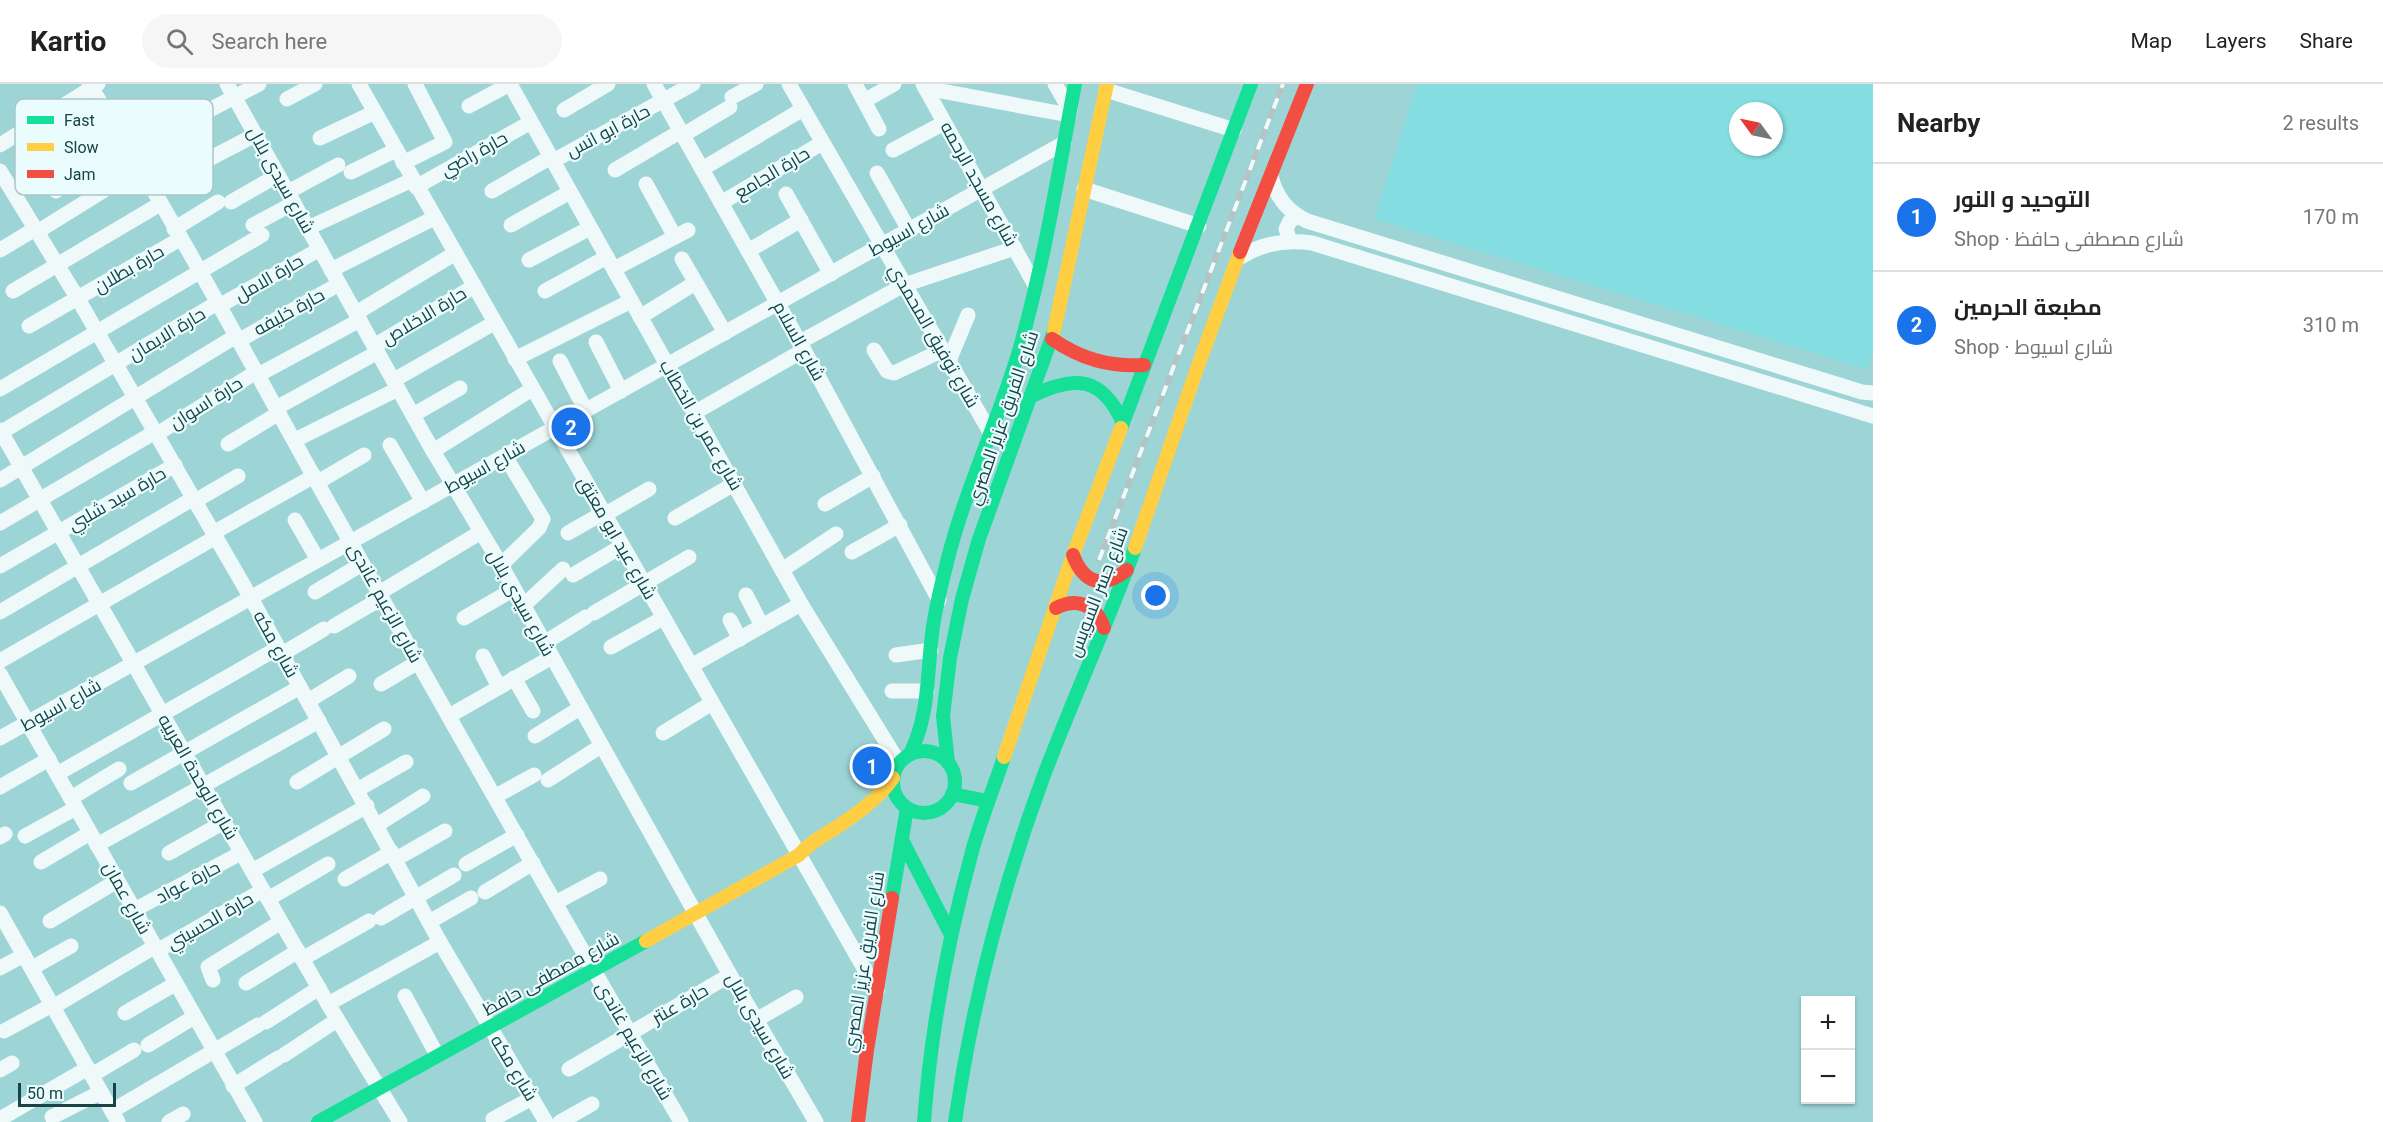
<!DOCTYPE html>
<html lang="en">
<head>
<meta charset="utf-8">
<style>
  body { margin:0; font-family:Roboto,Cairo,sans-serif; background:#f6f6f6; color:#222 }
  .controls { position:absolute; right:18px; bottom:18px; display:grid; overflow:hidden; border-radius:0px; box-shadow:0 2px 4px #0004 }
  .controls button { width:54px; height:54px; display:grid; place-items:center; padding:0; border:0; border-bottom:2px solid #e0e0e0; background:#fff; color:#222; font:30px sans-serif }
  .compass { position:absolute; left:1729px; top:18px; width:54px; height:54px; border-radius:50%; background:#fff; box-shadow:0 2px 4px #0004; rotate:303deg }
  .scale { position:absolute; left:18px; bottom:15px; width:98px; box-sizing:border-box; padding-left:6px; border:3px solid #184446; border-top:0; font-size:16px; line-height:21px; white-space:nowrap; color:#184446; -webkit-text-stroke:4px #eafcfd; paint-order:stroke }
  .you { position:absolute; left:1156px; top:512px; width:21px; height:21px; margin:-15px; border:4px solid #fff; border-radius:50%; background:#1a73e8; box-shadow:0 0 0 9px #1a73e833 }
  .badge { display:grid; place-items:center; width:39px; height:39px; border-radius:50%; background:#1a73e8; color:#fff; font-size:20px; font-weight:700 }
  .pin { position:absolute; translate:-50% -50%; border:3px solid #fff; box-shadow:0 2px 6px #0006 }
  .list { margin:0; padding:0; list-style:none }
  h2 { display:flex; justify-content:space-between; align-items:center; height:78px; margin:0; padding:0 24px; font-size:26px }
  h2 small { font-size:20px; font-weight:400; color:#767676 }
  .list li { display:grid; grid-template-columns:39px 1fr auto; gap:18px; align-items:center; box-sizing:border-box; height:108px; padding:0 24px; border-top:2px solid #e0e0e0 }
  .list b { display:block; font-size:22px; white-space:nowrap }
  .list p { margin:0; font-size:20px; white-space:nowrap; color:#767676 }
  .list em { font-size:20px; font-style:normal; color:#767676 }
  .icon { flex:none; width:33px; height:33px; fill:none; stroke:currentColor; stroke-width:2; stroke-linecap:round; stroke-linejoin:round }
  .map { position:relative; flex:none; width:1873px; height:1038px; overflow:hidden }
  header { display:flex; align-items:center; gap:36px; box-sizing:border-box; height:84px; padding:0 30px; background:#fff; border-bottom:2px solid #e0e0e0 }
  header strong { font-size:28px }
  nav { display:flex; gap:33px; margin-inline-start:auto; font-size:21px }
  .search { width:420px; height:54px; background:#f6f6f6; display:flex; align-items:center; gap:15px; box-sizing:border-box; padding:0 21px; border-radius:33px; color:#767676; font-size:22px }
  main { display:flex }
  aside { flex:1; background:#fff }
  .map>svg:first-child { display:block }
  .built { fill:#84dde0; fill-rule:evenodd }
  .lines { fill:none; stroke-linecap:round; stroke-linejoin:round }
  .street { stroke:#f0f9f9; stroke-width:15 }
  .fast { stroke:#16e098; stroke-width:14 }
  .slow { stroke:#ffcf43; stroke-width:14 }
  .jam { stroke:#f24e42; stroke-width:14 }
  .rail-casing { stroke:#b4c4c5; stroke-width:6 }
  .rail { stroke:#eafcfd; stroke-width:4; stroke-dasharray:11; stroke-linecap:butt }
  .labels { text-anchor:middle; stroke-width:4.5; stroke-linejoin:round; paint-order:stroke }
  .street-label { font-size:18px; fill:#184446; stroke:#eafcfd }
  .key { fill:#eafcfd; stroke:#abc5c6; stroke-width:1.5 }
  .key-label { font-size:16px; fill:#184446 }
</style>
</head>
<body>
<header>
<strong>Kartio</strong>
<div class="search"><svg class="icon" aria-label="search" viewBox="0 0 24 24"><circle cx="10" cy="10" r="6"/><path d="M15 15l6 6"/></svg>Search here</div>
<nav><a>Map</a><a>Layers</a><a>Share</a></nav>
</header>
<main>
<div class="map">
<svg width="1873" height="1038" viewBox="0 0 1873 1038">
  <rect width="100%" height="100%" fill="#9dd5d7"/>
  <path class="built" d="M 1417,0 L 1873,0 L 1873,265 L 1867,285 L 1375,135 ZM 1738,27 L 1774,27 L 1774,63 L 1738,63 Z"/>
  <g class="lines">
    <g class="street">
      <path d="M 89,0 C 183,149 264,305 351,459 C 459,653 570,845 681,1038"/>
      <polyline points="227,0 433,367 501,481 730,891 816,1038"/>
      <polyline points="359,0 877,907"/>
      <polyline points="510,0 801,520 899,679"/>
      <polyline points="654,0 804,266 939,516"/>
      <polyline points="789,0 990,348"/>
      <polyline points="855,0 879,45"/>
      <polyline points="923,0 1035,201"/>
      <polyline points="1055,0 1070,26"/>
      <polyline points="925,4 1069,31"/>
      <polyline points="1106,6 1234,46"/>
      <polyline points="732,13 756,0"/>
      <polyline points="287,15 315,0"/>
      <polyline points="864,17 894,0"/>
      <polyline points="469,22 510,0"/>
      <polyline points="55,26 89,82"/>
      <polyline points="564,26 608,0"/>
      <polyline points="19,50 56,107"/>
      <polyline points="683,51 730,23"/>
      <polyline points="320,54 375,28"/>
      <polyline points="0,61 98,0"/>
      <polyline points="893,66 944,39"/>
      <polyline points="130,68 259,0"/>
      <polyline points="553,77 693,0"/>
      <polyline points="403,79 445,58 415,0"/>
      <polyline points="702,85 803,25"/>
      <polyline points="615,86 681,47"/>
      <polyline points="0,87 78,215 155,348 251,514 440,858 546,1038"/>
      <polyline points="351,88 396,66"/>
      <polyline points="877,89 909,146"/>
      <path d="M 1271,92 C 1276,113 1287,127 1307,137 L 1862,308 L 1873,309"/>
      <polyline points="646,100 675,153"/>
      <polyline points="151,103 198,77 207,76 255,51"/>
      <polyline points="416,103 531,38"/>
      <polyline points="1084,105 1199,142"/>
      <polyline points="492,107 551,73"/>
      <polyline points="288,108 338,81"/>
      <polyline points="786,110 831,190"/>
      <polyline points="231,118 278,91"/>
      <polyline points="721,119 822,59"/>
      <polyline points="253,141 294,119"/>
      <polyline points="511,141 570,108"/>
      <polyline points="308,144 412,96"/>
      <polyline points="174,145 218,118"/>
      <polyline points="37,148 140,84"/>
      <polyline points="1290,157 1286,145 1290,137 1298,132"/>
      <polyline points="0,166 35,145"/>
      <polyline points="748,167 801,136"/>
      <path d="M 1239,174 C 1262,159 1285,155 1312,159 L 1873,332"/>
      <polyline points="682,175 725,249"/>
      <polyline points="529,176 590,144"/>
      <polyline points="614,185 688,146"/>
      <polyline points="331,186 434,134"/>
      <polyline points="13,207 160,120"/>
      <polyline points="545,207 607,173"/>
      <polyline points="219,222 320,165"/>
      <polyline points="356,229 454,170"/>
      <polyline points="640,233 695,199"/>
      <polyline points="29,242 180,155"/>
      <polyline points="238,257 339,200"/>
      <polyline points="596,258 621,307"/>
      <polyline points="800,258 904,201 1015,164"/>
      <polyline points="374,262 473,203"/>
      <polyline points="874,266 887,287 894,289 941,267"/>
      <polyline points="515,275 631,217"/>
      <polyline points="560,277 586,327"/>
      <polyline points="948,279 968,231"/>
      <polyline points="258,291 360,236"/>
      <polyline points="394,296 494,239"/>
      <polyline points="0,305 262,151"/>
      <polyline points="276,324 378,268"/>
      <polyline points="694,329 804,266"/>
      <polyline points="413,331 460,304"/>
      <polyline points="0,346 328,920 400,1038"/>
      <polyline points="0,349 217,219"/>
      <polyline points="157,350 256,288"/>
      <polyline points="295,356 398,305"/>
      <polyline points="228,360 279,329"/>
      <polyline points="390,361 423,418"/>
      <polyline points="433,367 532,305"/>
      <polyline points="0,396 236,252"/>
      <polyline points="318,398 364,371"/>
      <polyline points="195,417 238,392"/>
      <polyline points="825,420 873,392"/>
      <polyline points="604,431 649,405"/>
      <polyline points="675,434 734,400"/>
      <polyline points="295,436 318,476"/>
      <polyline points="0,439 155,348"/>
      <polyline points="213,449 314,392"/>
      <polyline points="568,449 603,429"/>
      <polyline points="852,468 900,441"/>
      <polyline points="501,481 539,444 543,435 505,372"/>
      <polyline points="0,482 175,381"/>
      <polyline points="782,486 836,450"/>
      <polyline points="573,491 622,462"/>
      <polyline points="315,508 362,480"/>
      <polyline points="379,509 481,448"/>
      <polyline points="746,511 762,542"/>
      <polyline points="523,522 563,485"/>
      <polyline points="0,528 194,414"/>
      <polyline points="594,529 689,473"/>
      <polyline points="464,534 514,505"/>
      <polyline points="730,536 740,555"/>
      <polyline points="334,542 382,514"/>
      <polyline points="544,559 586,533"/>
      <polyline points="611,563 663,534"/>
      <polyline points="282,570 324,545"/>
      <polyline points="896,571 931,566"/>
      <polyline points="483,572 499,603"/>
      <polyline points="0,577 216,453"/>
      <polyline points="691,582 801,520"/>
      <polyline points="0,590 255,1038"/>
      <polyline points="514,594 533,627"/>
      <polyline points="381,600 418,578"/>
      <polyline points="892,607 927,607"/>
      <polyline points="308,617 349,592"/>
      <polyline points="449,632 552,573"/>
      <polyline points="663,649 712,619"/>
      <polyline points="535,652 580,624"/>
      <polyline points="0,654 1064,59"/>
      <polyline points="57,690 278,564"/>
      <polyline points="548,696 601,662"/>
      <polyline points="297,698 384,645"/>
      <polyline points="131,699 300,603"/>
      <polyline points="0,703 49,675"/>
      <polyline points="357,706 406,678"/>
      <polyline points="496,712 534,691"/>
      <polyline points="71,714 119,685"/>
      <polyline points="377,741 423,712"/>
      <polyline points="25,752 76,724"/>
      <polyline points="0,753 5,750"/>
      <polyline points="97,761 319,637"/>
      <polyline points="169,769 224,738"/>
      <polyline points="396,775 445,747"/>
      <polyline points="41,778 90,749"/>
      <polyline points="466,780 517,751"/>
      <polyline points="252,787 367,722"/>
      <polyline points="345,795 392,768"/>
      <polyline points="485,808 533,779"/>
      <polyline points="268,815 328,780"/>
      <polyline points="555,819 600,795"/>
      <polyline points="134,826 241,769"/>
      <polyline points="0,829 118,1038"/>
      <polyline points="381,834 454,791"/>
      <polyline points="50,837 117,797"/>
      <polyline points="429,838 471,814"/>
      <polyline points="157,867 263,806"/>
      <polyline points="302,875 369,837"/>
      <polyline points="0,884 24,871"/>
      <polyline points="32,884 71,862"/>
      <polyline points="213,896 208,883 281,838"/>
      <polyline points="246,899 298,867"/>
      <polyline points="405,912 437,971"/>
      <polyline points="328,920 440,858"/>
      <polyline points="53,923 154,863"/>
      <polyline points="125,929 175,900"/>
      <polyline points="756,936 796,913"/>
      <polyline points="266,938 319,904"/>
      <polyline points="4,947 52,921"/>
      <polyline points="148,961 194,933"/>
      <polyline points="284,971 337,936"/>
      <polyline points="569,985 730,891"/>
      <polyline points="0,986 12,979"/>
      <polyline points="92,991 134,966"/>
      <polyline points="233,1002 278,974"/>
      <polyline points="112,1027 258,941"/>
      <polyline points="52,1033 101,1008"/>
      <polyline points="0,1035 88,984"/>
      <polyline points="493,1035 532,1014"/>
      <polyline points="169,1038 183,1030"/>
      <polyline points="560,1038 592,1020"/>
    </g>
    <g class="fast">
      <path d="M 1032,312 C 1075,291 1102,292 1123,339"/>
      <polyline points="1121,344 1251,0"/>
      <circle cx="924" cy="698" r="31"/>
      <path d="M 910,670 C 929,632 927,592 932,550 C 935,524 942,499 948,474 C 966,404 998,337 1019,267 C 1044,180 1058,90 1075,0"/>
      <polyline points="948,679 943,632 950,574 962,515 979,455 1054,247"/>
      <polyline points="952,710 988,717"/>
      <polyline points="902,756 950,849"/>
      <polyline points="892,814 907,724"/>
      <polyline points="318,1038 646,857"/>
      <path d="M 924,1038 C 931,945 948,854 973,764 C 982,733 994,703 1004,673"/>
      <path d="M 955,1038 C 972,919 1002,804 1044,691 C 1073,615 1107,540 1135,464"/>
    </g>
    <g class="slow">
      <polyline points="1054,247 1107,0"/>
      <polyline points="1135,464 1199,279 1240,168"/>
      <polyline points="1004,673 1073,471 1121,344"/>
      <path d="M 646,857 L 799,771 C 809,759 823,752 837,743 C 858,729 878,715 893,694"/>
    </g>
    <g class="jam">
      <polyline points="1240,168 1307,0"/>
      <path d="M 1052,255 C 1081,275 1109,283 1144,281"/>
      <path d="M 1073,471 C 1084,500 1103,505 1127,486"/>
      <path d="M 1056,524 C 1078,513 1096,521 1104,544"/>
      <polyline points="858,1038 867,966 892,814"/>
    </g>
    <defs>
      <polyline id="rail" points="1099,476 1283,0"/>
    </defs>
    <use href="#rail" class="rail-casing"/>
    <use href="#rail" class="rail"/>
  </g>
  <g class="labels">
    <g class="street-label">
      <text transform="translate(608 47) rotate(-28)" y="6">حارة ابو انس</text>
      <text transform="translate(474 70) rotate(-29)" y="6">حارة راضي</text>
      <text transform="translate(772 89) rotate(-31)" y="6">حارة الجامع</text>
      <text transform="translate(281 96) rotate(61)" y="6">شارع سيدى بلال</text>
      <text transform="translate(979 100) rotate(61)" y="6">شارع مسجد الرحمه</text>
      <text transform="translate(909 146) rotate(-29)" y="6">شارع اسيوط</text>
      <text transform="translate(129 185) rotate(-30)" y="6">حارة بطلان</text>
      <text transform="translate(269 194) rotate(-30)" y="6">حارة الامل</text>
      <text transform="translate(289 228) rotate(-29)" y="6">حارة خليفه</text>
      <text transform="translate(424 232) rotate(-31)" y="6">حارة الاخلاص</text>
      <text transform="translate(167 250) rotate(-31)" y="6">حارة الايمان</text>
      <text transform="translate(934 252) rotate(60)" y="6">شارع توفيق المحمدي</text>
      <text transform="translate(799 257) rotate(61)" y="6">شارع السلام</text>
      <text transform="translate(206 319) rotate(-32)" y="6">حارة اسوان</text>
      <text transform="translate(1003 334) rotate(-71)" y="6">شارع الفريق عزيز المصري</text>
      <text transform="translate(701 341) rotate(60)" y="6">شارع عمر بن الخطاب</text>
      <text transform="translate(485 383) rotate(-29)" y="6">شارع اسيوط</text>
      <text transform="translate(117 415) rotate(-30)" y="6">حارة سيد شلبي</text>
      <text transform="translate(617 454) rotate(60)" y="6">شارع عيد ابو معتق</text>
      <text transform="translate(1098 508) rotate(-69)" y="6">شارع جسر السويس</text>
      <text transform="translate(385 519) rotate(61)" y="6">شارع الزعيم غاندى</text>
      <text transform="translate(521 519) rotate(61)" y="6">شارع سيدى بلال</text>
      <text transform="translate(276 560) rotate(61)" y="6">شارع مكه</text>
      <text transform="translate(61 621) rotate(-29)" y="6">شارع اسيوط</text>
      <text transform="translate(198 693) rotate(60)" y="6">شارع الوحدة العربيه</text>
      <text transform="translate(188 798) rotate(-28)" y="6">حارة عواد</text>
      <text transform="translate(127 814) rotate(61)" y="6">شارع عمان</text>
      <text transform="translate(210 837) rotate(-30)" y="6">حارة الحسيني</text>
      <text transform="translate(864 878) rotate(-81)" y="6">شارع الفريق عزيز المصري</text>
      <text transform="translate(551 890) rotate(-29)" y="6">شارع مصطفى حافظ</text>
      <text transform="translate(680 920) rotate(-30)" y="6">حارة عنتر</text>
      <text transform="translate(760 942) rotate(60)" y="6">شارع سيدى بلال</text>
      <text transform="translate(634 957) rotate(60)" y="6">شارع الزعيم غاندى</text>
      <text transform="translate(514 984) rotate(59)" y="6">شارع مكه</text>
    </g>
  </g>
  <rect x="15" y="15" width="198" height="96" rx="9" class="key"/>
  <rect x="27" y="32" width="27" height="8" fill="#16e098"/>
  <rect x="27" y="59" width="27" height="8" fill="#ffcf43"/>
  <rect x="27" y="86" width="27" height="8" fill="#f24e42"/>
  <g class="key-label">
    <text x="64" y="42">Fast</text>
    <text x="64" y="69">Slow</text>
    <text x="64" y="96">Jam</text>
  </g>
</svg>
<div class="controls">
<button>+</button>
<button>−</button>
</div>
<svg class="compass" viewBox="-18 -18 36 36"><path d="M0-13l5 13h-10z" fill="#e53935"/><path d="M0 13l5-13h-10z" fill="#767676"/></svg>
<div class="scale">50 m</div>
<div class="you"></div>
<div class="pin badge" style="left:872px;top:682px">1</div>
<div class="pin badge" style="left:571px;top:343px">2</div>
</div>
<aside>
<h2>Nearby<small>2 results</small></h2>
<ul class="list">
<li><span class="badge">1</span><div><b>التوحيد و النور</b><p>Shop · شارع مصطفى حافظ</p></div><em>170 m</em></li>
<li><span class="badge">2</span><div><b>مطبعة الحرمين</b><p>Shop · شارع اسيوط</p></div><em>310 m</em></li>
</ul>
</aside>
</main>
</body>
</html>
